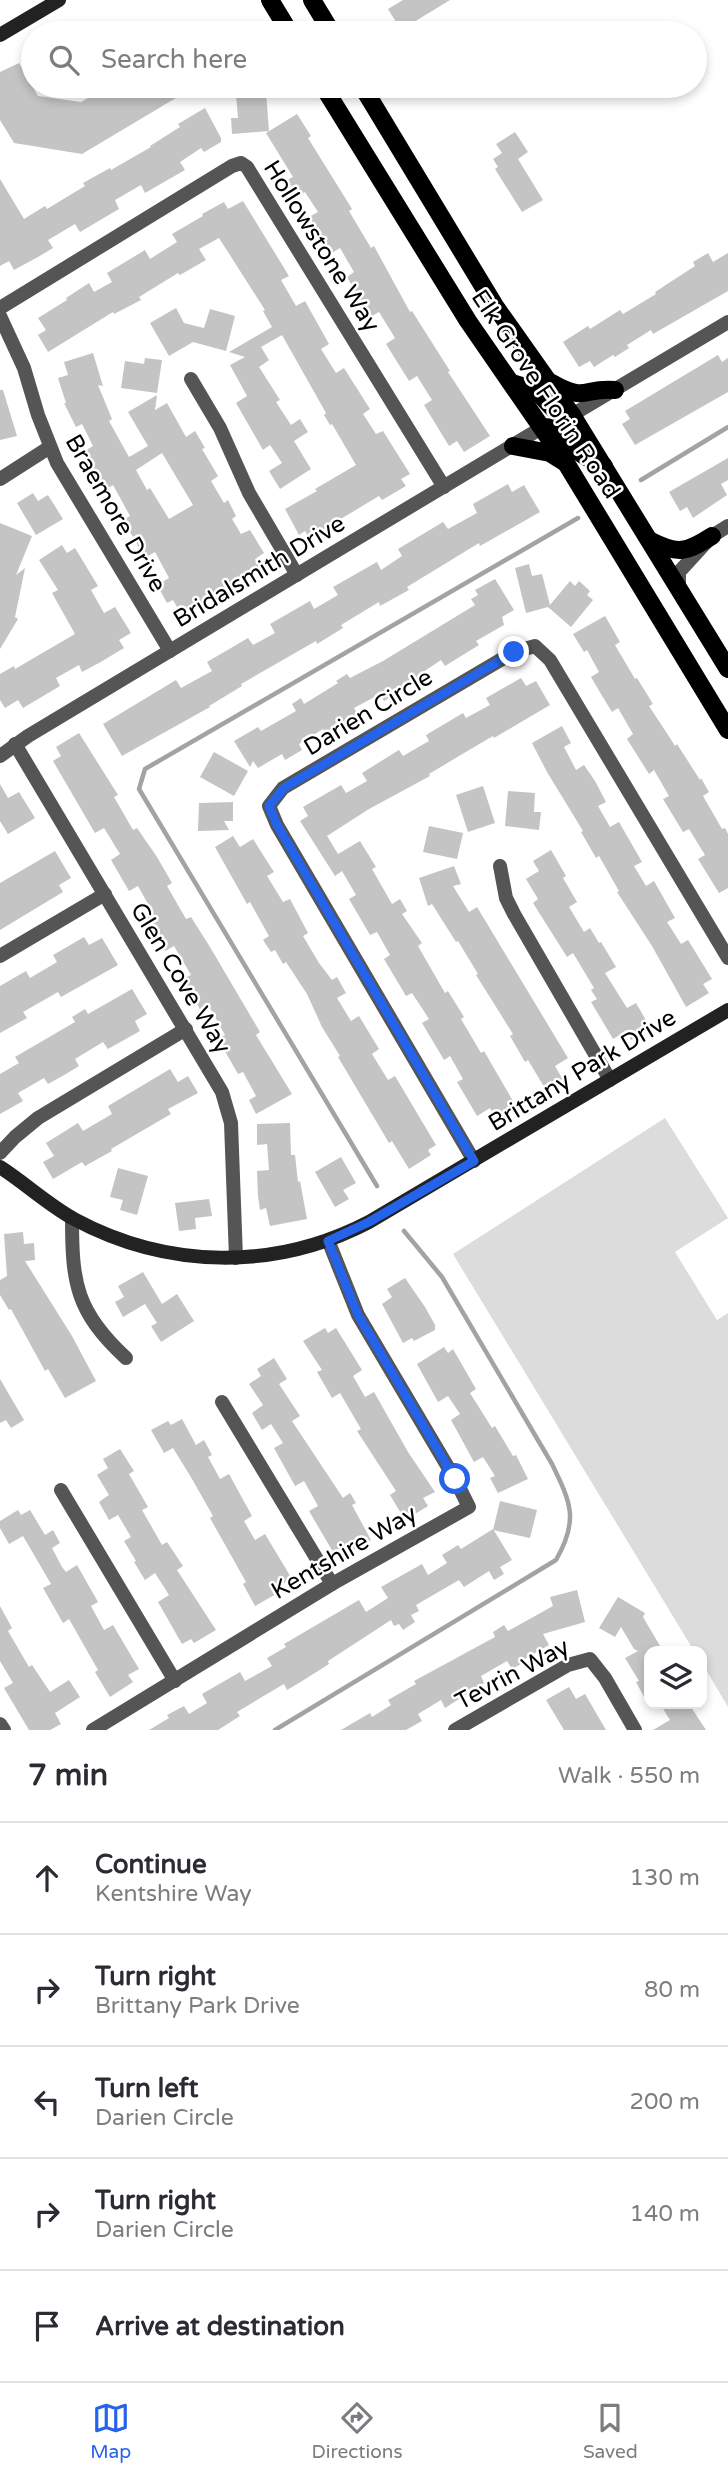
<!DOCTYPE html>
<html lang="en">
<head>
<meta charset="utf-8">
<style>
  body { margin:0; font-family:"Varela Round",sans-serif; background:#f7f7f7; color:#2b2b33 }
  .controls { position:absolute; right:21px; bottom:21px; display:grid; overflow:hidden; border-radius:14px; box-shadow:0 4px 10px #0003 }
  .controls button { width:63px; height:63px; display:grid; place-items:center; padding:0; border:0; border-bottom:2px solid #e1e1e2; background:#fff; color:#2b2b33; font:35px sans-serif }
  .stop { position:absolute; width:21px; height:21px; margin:-16px; border:5px solid #2563eb; border-radius:50%; background:#fff }
  .stop.end { background:#2563eb; border-color:#fff; box-shadow:0 2px 7px #0008 }
  .list { margin:0; padding:0; list-style:none }
  h2 { display:flex; justify-content:space-between; align-items:center; height:91px; margin:0; padding:0 28px; font-size:30px }
  h2 small { font-size:23px; font-weight:400; color:#7c7c81 }
  .list li { display:grid; grid-template-columns:46px 1fr auto; gap:21px; align-items:center; box-sizing:border-box; height:112px; padding:0 28px; border-top:2px solid #e1e1e2 }
  .list b { display:block; font-size:26px; white-space:nowrap }
  .list p { margin:0; font-size:23px; white-space:nowrap; color:#7c7c81 }
  .list em { font-size:23px; font-style:normal; color:#7c7c81 }
  .icon { flex:none; width:38px; height:38px; fill:none; stroke:currentColor; stroke-width:2; stroke-linecap:round; stroke-linejoin:round }
  .map { position:relative; flex:none; width:728px; height:1730px; overflow:hidden }
  .search { position:absolute; background:#fff; box-shadow:0 4px 10px #0003; left:21px; right:21px; top:21px; height:77px; display:flex; align-items:center; gap:18px; box-sizing:border-box; padding:0 24px; border-radius:38px; color:#7c7c81; font-size:26px }
  .sheet { height:651px; background:#fff }
  nav { display:flex; justify-content:space-around; align-items:center; box-sizing:border-box; height:98px; border-top:2px solid #e1e1e2; background:#fff; font-size:19px; color:#7c7c81 }
  nav a { display:grid; justify-items:center; gap:4px }
  nav .on { color:#2563eb }
  .map>svg:first-child { display:block }
  .green { fill:#dcdcdc }
  .lines { fill:none; stroke-linecap:round; stroke-linejoin:round }
  .stream { stroke:#a3a3a3; stroke-width:4.5 }
  .building { fill:#c4c4c4; fill-rule:evenodd }
  .street { stroke:#555; stroke-width:14 }
  .secondary { stroke:#222; stroke-width:14 }
  .primary { stroke:#000; stroke-width:18 }
  .route { stroke:#2563eb; stroke-width:9 }
  .labels { text-anchor:middle; stroke-width:5; stroke-linejoin:round; paint-order:stroke }
  .street-label { font-size:24px; fill:#000; stroke:#fff }
</style>
</head>
<body>
<div class="map">
<svg width="728" height="1730" viewBox="0 0 728 1730">
  <rect width="100%" height="100%" fill="#fff"/>
  <polygon class="green" points="665,1118 728,1218 675,1252 717,1320 728,1313 728,1707 702,1663 702,1651 694,1651 453,1254"/>
  <g class="lines">
    <g class="stream">
      <polyline points="641,480 728,427"/>
      <polyline points="377,1186 139,789 145,769 578,518"/>
      <path d="M 275,1730 L 556,1560 C 579,1520 571,1503 552,1464 L 442,1277 L 404,1231"/>
    </g>
  </g>
  <g class="building">
    <polygon points="403,0 450,0 401,30 388,9"/>
    <polygon points="19,63 38,96 81,102 109,86 196,86 82,154 14,143 0,120 0,72"/>
    <polygon points="266,92 269,131 232,134 231,118 238,118 236,94"/>
    <polygon points="205,108 221,138 221,142 204,152 201,148 180,162 185,170 145,193 141,185 115,200 119,209 80,232 75,224 48,240 53,248 38,257 14,270 9,261 0,266 0,179 24,219 45,206 47,209 85,186 83,183 110,168 111,170 151,147 150,146 180,127 178,124"/>
    <polygon points="297,114 311,136 308,138 352,209 349,211 371,248 374,246 410,312 412,311 450,371 448,372 490,436 464,452 457,441 449,446 424,405 432,400 417,376 409,381 386,344 395,338 379,312 370,317 347,277 354,272 340,248 332,253 309,217 318,212 305,192 297,196 287,180 293,177 266,133"/>
    <polygon points="515,132 528,152 518,159 543,200 522,212 495,169 498,167 493,159 502,153 496,144"/>
    <polygon points="243,201 289,276 281,280 296,306 305,301 329,344 321,349 336,373 344,368 370,409 363,414 376,434 383,431 410,474 401,479 406,486 382,500 379,496 309,538 305,531 299,535 285,509 317,491 315,489 356,465 332,424 330,425 324,415 326,413 282,335 261,347 269,360 259,367 280,400 276,402 291,425 300,419 308,432 294,441 311,469 280,489 269,471 282,463 270,445 263,450 236,403 247,396 230,365 245,357 229,352 272,327 263,311 265,310 219,238 199,249 206,260 180,275 178,273 139,297 141,300 114,314 113,312 48,352 38,335 46,330 38,318 67,300 66,298 89,283 94,292 112,282 107,273 145,250 150,259 177,242 172,234 203,216 202,214 224,202 228,209"/>
    <polygon points="708,253 713,262 728,253 728,291 653,334 651,330 627,345 629,348 615,357 613,355 594,367 590,361 579,367 563,342 588,326 590,329 620,310 623,314 656,294 655,292 695,266 693,262"/>
    <polygon points="176,308 184,323 204,328 210,309 235,316 226,351 193,342 169,356 150,323"/>
    <path d="M 93,353 L 103,386 L 98,385 L 112,419 L 109,421 L 129,457 L 148,446 L 128,412 L 157,395 L 155,410 L 167,403 L 186,437 L 195,431 L 205,448 L 202,449 L 218,476 L 211,481 L 224,503 L 228,500 L 236,516 L 232,519 L 241,534 L 250,530 L 264,553 L 255,559 L 259,567 L 181,614 L 173,600 L 167,603 L 157,585 L 169,578 L 155,552 L 145,558 L 123,520 L 130,516 L 113,485 L 105,490 L 83,452 L 93,446 L 82,424 L 76,427 L 64,403 L 66,403 L 58,378 L 68,375 L 64,362 ZM 162,453 L 193,505 L 169,519 L 150,488 L 147,490 L 136,470 Z"/>
    <polygon points="718,355 722,362 728,358 728,392 635,445 622,424 630,419 625,411"/>
    <polygon points="145,358 162,360 157,393 121,388 125,361 144,364"/>
    <polygon points="0,390 3,390 17,436 0,440"/>
    <polygon points="728,458 728,480 721,484 727,495 693,518 687,507 680,511 669,492"/>
    <polygon points="508,484 512,492 524,485 540,512 480,546 479,543 407,587 409,590 380,606 379,602 341,625 343,628 317,644 316,641 241,684 242,686 209,706 210,707 122,756 103,724 176,680 181,688 212,671 207,662 248,638 253,645 275,633 270,624 310,601 314,609 338,595 333,587 377,562 381,570 402,556 398,549 443,522 448,529 477,513 473,504"/>
    <polygon points="33,493 38,501 48,495 63,519 36,535 17,503"/>
    <polygon points="0,523 32,536 16,575 25,568 15,617 18,619 0,649"/>
    <polygon points="62,545 67,553 75,548 98,586 91,590 104,613 115,607 131,633 119,640 124,648 99,663 82,672 79,665 56,678 60,686 23,708 18,700 5,708 0,700 0,674 14,666 15,669 75,634 52,593 58,590 39,560"/>
    <polygon points="529,564 532,576 542,574 550,605 570,581 575,586 579,581 590,591 587,595 593,600 571,627 548,607 526,613 515,568"/>
    <polygon points="495,579 514,610 502,617 504,625 476,641 479,645 445,666 441,660 420,674 422,678 384,701 380,694 354,708 359,716 327,736 323,729 299,744 302,750 285,760 282,754 258,768 253,761 250,767 234,741 258,727 261,731 296,711 292,704 301,698 304,704 338,683 336,681 347,674 350,678 383,661 475,605 471,599 478,595 475,590"/>
    <polygon points="605,616 620,642 615,645 635,679 637,678 653,704 649,706 670,738 675,746 677,744 700,780 701,778 709,792 703,796 722,829 725,828 728,834 728,888 719,893 698,859 705,855 689,829 683,832 663,799 669,796 654,770 649,774 627,739 633,734 618,708 612,712 601,694 591,677 599,672 587,650 584,652 573,634"/>
    <polygon points="521,678 526,686 536,681 550,705 494,738 493,736 459,756 429,774 430,776 369,809 327,836 338,854 360,841 376,867 372,869 392,904 400,899 407,911 402,914 422,943 418,946 445,993 448,991 464,1017 461,1019 481,1053 484,1051 513,1101 511,1103 514,1109 496,1119 490,1108 477,1116 457,1082 463,1079 450,1056 444,1060 422,1023 429,1019 412,993 406,996 384,959 390,955 377,932 370,935 349,899 356,895 342,871 335,876 300,821 308,816 303,807 341,785 346,793 367,781 362,773 399,750 403,756 429,741 426,735 463,713 466,718 490,705 486,698"/>
    <polygon points="562,726 571,743 564,747 576,770 584,765 595,781 606,802 598,806 610,827 619,822 642,862 634,866 646,886 654,881 675,918 667,922 681,944 688,940 712,979 703,984 709,993 686,1007 652,946 617,892 619,891 599,856 596,858 581,832 583,831 547,772 532,743"/>
    <polygon points="79,733 118,795 114,797 133,830 137,828 157,857 172,883 167,886 186,919 191,917 210,947 260,1032 256,1035 292,1094 256,1114 249,1100 256,1096 243,1072 238,1074 218,1039 225,1035 209,1006 201,1011 182,979 191,975 174,946 165,951 146,918 153,913 138,886 129,891 111,860 120,854 104,828 95,833 53,761 61,756 56,747"/>
    <polygon points="214,752 248,771 234,796 200,777"/>
    <polygon points="0,784 8,798 19,792 35,818 8,834 0,821"/>
    <polygon points="483,786 495,823 468,832 456,795"/>
    <polygon points="508,791 535,793 534,812 541,812 539,830 505,826"/>
    <polygon points="233,802 233,821 224,821 229,830 198,831 199,803"/>
    <polygon points="429,826 463,833 457,859 423,852"/>
    <polygon points="233,836 240,847 253,839 265,858 274,872 267,876 283,902 290,899 308,933 303,936 319,963 332,980 337,977 346,993 337,998 351,1021 359,1016 379,1049 372,1054 388,1080 395,1076 436,1145 428,1150 431,1155 409,1169 392,1141 389,1143 338,1057 340,1056 322,1027 307,994 286,962 283,964 275,950 271,952 263,940 269,936 250,902 247,904 215,847"/>
    <polygon points="551,850 566,876 563,878 577,902 569,907 584,932 590,928 599,943 601,942 616,967 605,973 627,1008 636,1003 651,1029 631,1040 627,1031 613,1039 591,1002 597,999 591,990 594,988 573,953 567,957 533,903 538,899 526,879 539,871 533,861"/>
    <polygon points="55,851 71,878 59,885 63,892 0,930 0,883"/>
    <polygon points="454,866 461,884 453,886 469,912 477,907 568,1058 555,1066 563,1080 546,1090 528,1060 525,1062 510,1036 513,1034 476,975 478,974 458,941 456,942 432,904 428,906 419,878"/>
    <polygon points="84,937 89,945 102,938 118,965 61,997 58,992 23,1012 27,1018 0,1033 0,986 26,971 30,978 57,962 53,955"/>
    <polygon points="132,989 147,1014 135,1021 140,1031 108,1049 103,1042 75,1059 79,1066 66,1074 48,1084 44,1078 18,1093 23,1101 0,1114 0,1074 19,1063 15,1057 75,1022 72,1017 85,1009 88,1014"/>
    <polygon points="170,1069 178,1082 188,1076 198,1093 168,1109 171,1114 111,1149 112,1151 85,1166 82,1162 53,1179 43,1162 54,1156 46,1143 78,1123 83,1131 112,1114 108,1106"/>
    <polygon points="290,1123 291,1155 295,1155 298,1182 300,1181 307,1219 270,1226 266,1208 260,1210 258,1196 257,1171 269,1170 267,1144 257,1145 257,1124"/>
    <polygon points="341,1157 356,1183 343,1190 349,1199 335,1207 315,1172"/>
    <polygon points="118,1168 148,1176 137,1215 120,1210 123,1200 110,1197"/>
    <polygon points="209,1199 212,1216 195,1218 196,1229 179,1231 175,1203"/>
    <polygon points="23,1232 24,1244 34,1243 35,1260 25,1261 72,1336 96,1381 65,1398 48,1369 45,1371 11,1309 9,1310 0,1295 0,1280 7,1276 4,1234"/>
    <polygon points="143,1272 162,1304 177,1294 194,1321 161,1342 151,1326 157,1323 145,1304 123,1317 115,1302 124,1297 118,1286"/>
    <polygon points="405,1278 425,1307 435,1325 435,1330 414,1341 412,1338 403,1343 382,1304 392,1297 387,1289"/>
    <polygon points="325,1328 328,1333 336,1328 362,1370 353,1376 365,1397 374,1392 408,1452 435,1492 423,1498 428,1506 405,1520 390,1495 396,1491 357,1431 361,1429 340,1393 332,1398 317,1372 322,1370 303,1341"/>
    <polygon points="444,1347 448,1353 453,1349 476,1389 470,1393 492,1428 495,1426 513,1456 516,1455 528,1479 498,1493 490,1478 495,1476 483,1457 474,1462 451,1420 460,1414 448,1396 438,1402 417,1364"/>
    <polygon points="274,1358 287,1379 279,1384 300,1416 292,1421 343,1498 350,1493 356,1503 352,1505 371,1540 348,1553 344,1546 333,1552 309,1511 318,1506 304,1481 295,1486 274,1448 283,1443 271,1424 262,1430 252,1413 263,1405 249,1384 261,1376 257,1369"/>
    <polygon points="0,1379 24,1420 11,1428 6,1420 0,1423"/>
    <polygon points="182,1419 196,1445 204,1440 212,1455 208,1457 220,1479 229,1474 252,1516 244,1521 255,1540 265,1534 292,1579 282,1584 285,1589 255,1606 243,1584 246,1582 210,1518 213,1516 192,1479 173,1448 164,1453 151,1430 168,1421 171,1425"/>
    <polygon points="120,1449 134,1471 129,1474 148,1507 142,1510 162,1545 167,1542 183,1566 177,1570 216,1630 194,1643 191,1639 182,1644 158,1602 169,1595 155,1573 145,1580 134,1562 136,1561 124,1541 131,1537 118,1515 109,1520 99,1502 109,1495 97,1475 108,1468 103,1459"/>
    <polygon points="500,1501 537,1510 530,1538 493,1530"/>
    <polygon points="18,1510 21,1515 30,1510 45,1535 53,1530 60,1543 52,1548 62,1567 66,1572 77,1565 98,1602 91,1606 104,1630 113,1625 139,1669 128,1675 133,1682 110,1697 95,1672 98,1670 69,1619 63,1623 43,1588 51,1584 23,1536 9,1544 0,1528 0,1521"/>
    <polygon points="493,1529 512,1560 500,1567 504,1574 494,1580 489,1571 464,1587 459,1580 416,1605 419,1611 411,1615 415,1622 403,1630 399,1624 394,1626 391,1620 328,1661 329,1664 299,1683 287,1690 284,1684 237,1712 240,1716 218,1730 149,1730 169,1718 167,1715 184,1706 189,1714 207,1703 202,1694 240,1672 245,1681 272,1666 267,1658 286,1647 284,1644 359,1600 366,1612 388,1598 381,1587 422,1564 428,1575 447,1563 442,1555 458,1545 461,1549"/>
    <polygon points="577,1590 585,1622 543,1634 549,1645 525,1659 526,1661 512,1669 507,1661 481,1676 484,1683 445,1708 441,1700 418,1714 422,1721 406,1730 341,1730 370,1713 372,1717 391,1705 388,1700 416,1684 414,1681 495,1637 493,1632 504,1625 508,1631 553,1606 550,1597"/>
    <polygon points="618,1597 645,1613 643,1617 663,1651 649,1651 649,1706 636,1682 639,1681 625,1658 638,1651 634,1649 621,1627 615,1637 599,1628"/>
    <polygon points="0,1606 12,1628 8,1631 29,1667 32,1665 50,1692 69,1680 80,1697 55,1713 61,1724 50,1730 29,1730 4,1688 13,1683 0,1661"/>
    <polygon points="569,1687 576,1699 585,1694 606,1730 564,1730 546,1700"/>
    <polygon points="660,1704 689,1704 706,1730 653,1730 670,1720"/>
  </g>
  <g class="lines">
    <g class="street">
      <polyline points="0,308 232,166 241,163 247,167 444,487"/>
      <polyline points="0,316 24,368 38,415 57,463 170,651"/>
      <polyline points="191,379 220,428 249,493 297,575"/>
      <polyline points="572,415 728,322"/>
      <polyline points="0,479 50,447"/>
      <polyline points="679,588 679,572 712,536 728,526"/>
      <polyline points="15,744 222,1092 231,1123 236,1258"/>
      <polyline points="0,756 28,736 543,427"/>
      <polyline points="500,866 506,898 514,914 610,1080"/>
      <polyline points="0,956 105,894"/>
      <polyline points="0,1153 15,1137 38,1118 186,1029"/>
      <polyline points="474,1161 277,825 269,806 283,788 514,652 535,646 550,660 728,958"/>
      <path d="M 72,1218 C 72,1283 76,1312 126,1358"/>
      <polyline points="222,1402 332,1584"/>
      <polyline points="61,1490 175,1681"/>
      <polyline points="0,1724 4,1730"/>
      <polyline points="93,1730 332,1584 469,1507 455,1479 358,1315 328,1240"/>
      <polyline points="455,1730 568,1665 590,1659 605,1678 635,1730"/>
    </g>
    <g class="secondary">
      <polyline points="0,35 59,0"/>
      <path d="M 0,1167 C 25,1183 47,1204 74,1219 C 167,1269 275,1271 369,1222 L 728,1010"/>
    </g>
    <g class="primary">
      <polyline points="270,0 290,33"/>
      <polyline points="312,0 332,33"/>
      <polyline points="323,86 468,321 566,463 728,730"/>
      <polyline points="362,86 495,306 572,415 728,669"/>
      <path d="M 512,383 C 521,386 533,388 539,394 C 552,406 554,415 572,415"/>
      <path d="M 552,383 C 587,403 583,387 615,390"/>
      <path d="M 543,427 C 567,428 565,437 579,452 C 585,458 596,462 604,466"/>
      <polyline points="513,446 550,453 566,463"/>
      <path d="M 651,541 C 678,555 687,552 712,536"/>
    </g>
  </g>
  <g class="lines">
    <polyline class="route" points="455,1479 358,1315 328,1241 369,1222 474,1161 277,825 269,806 284,788 514,652"/>
  </g>
  <g class="labels">
    <g class="street-label">
      <text transform="translate(322 246) rotate(58)" y="8">Hollowstone Way</text>
      <text transform="translate(546 394) rotate(56)" y="8">Elk Grove Florin Road</text>
      <text transform="translate(116 513) rotate(60)" y="8">Braemore Drive</text>
      <text transform="translate(259 571) rotate(-31)" y="8">Bridalsmith Drive</text>
      <text transform="translate(368 712) rotate(-31)" y="8">Darien Circle</text>
      <text transform="translate(181 978) rotate(59)" y="8">Glen Cove Way</text>
      <text transform="translate(582 1070) rotate(-31)" y="8">Brittany Park Drive</text>
      <text transform="translate(344 1552) rotate(-30)" y="8">Kentshire Way</text>
      <text transform="translate(512 1674) rotate(-28)" y="8">Tevrin Way</text>
    </g>
  </g>
</svg>
<div class="controls">
<button><svg class="icon" aria-label="layers" viewBox="0 0 24 24"><path d="M12 4l9 5-9 5-9-5zM3 14l9 5 9-5"/></svg></button>
</div>
<div class="stop" style="left:455px;top:1479px"></div>
<div class="stop end" style="left:514px;top:652px"></div>
<div class="search"><svg class="icon" aria-label="search" viewBox="0 0 24 24"><circle cx="10" cy="10" r="6"/><path d="M15 15l6 6"/></svg>Search here</div>
</div>
<section class="sheet">
<h2>7 min<small>Walk · 550 m</small></h2>
<ul class="list">
<li><svg class="icon" aria-label="ahead" viewBox="0 0 24 24"><path d="M12 20V5M6 11l6-6 6 6"/></svg><div><b>Continue</b><p>Kentshire Way</p></div><em>130 m</em></li>
<li><svg class="icon" aria-label="right" viewBox="0 0 24 24"><path d="M7 20v-9h11M14 6l5 5-5 5"/></svg><div><b>Turn right</b><p>Brittany Park Drive</p></div><em>80 m</em></li>
<li><svg class="icon" aria-label="left" viewBox="0 0 24 24"><path d="M17 20v-9H6M10 6l-5 5 5 5"/></svg><div><b>Turn left</b><p>Darien Circle</p></div><em>200 m</em></li>
<li><svg class="icon" aria-label="right" viewBox="0 0 24 24"><path d="M7 20v-9h11M14 6l5 5-5 5"/></svg><div><b>Turn right</b><p>Darien Circle</p></div><em>140 m</em></li>
<li><svg class="icon" aria-label="arrive" viewBox="0 0 24 24"><path d="M6 21V4h12l-3 4 3 4H6"/></svg><div><b>Arrive at destination</b></div></li>
</ul>
</section>
<nav>
<a class="on"><svg class="icon" aria-label="map" viewBox="0 0 24 24"><path d="M3 6l6-2 6 2 6-2v14l-6 2-6-2-6 2zM9 4v14M15 6v14"/></svg>Map</a>
<a><svg class="icon" aria-label="directions" viewBox="0 0 24 24"><path d="M12 3l9 9-9 9-9-9zM9 14v-3h6M13 9l2 2-2 2"/></svg>Directions</a>
<a><svg class="icon" aria-label="saved" viewBox="0 0 24 24"><path d="M7 4h10v16l-5-4-5 4z"/></svg>Saved</a>
</nav>
</body>
</html>
